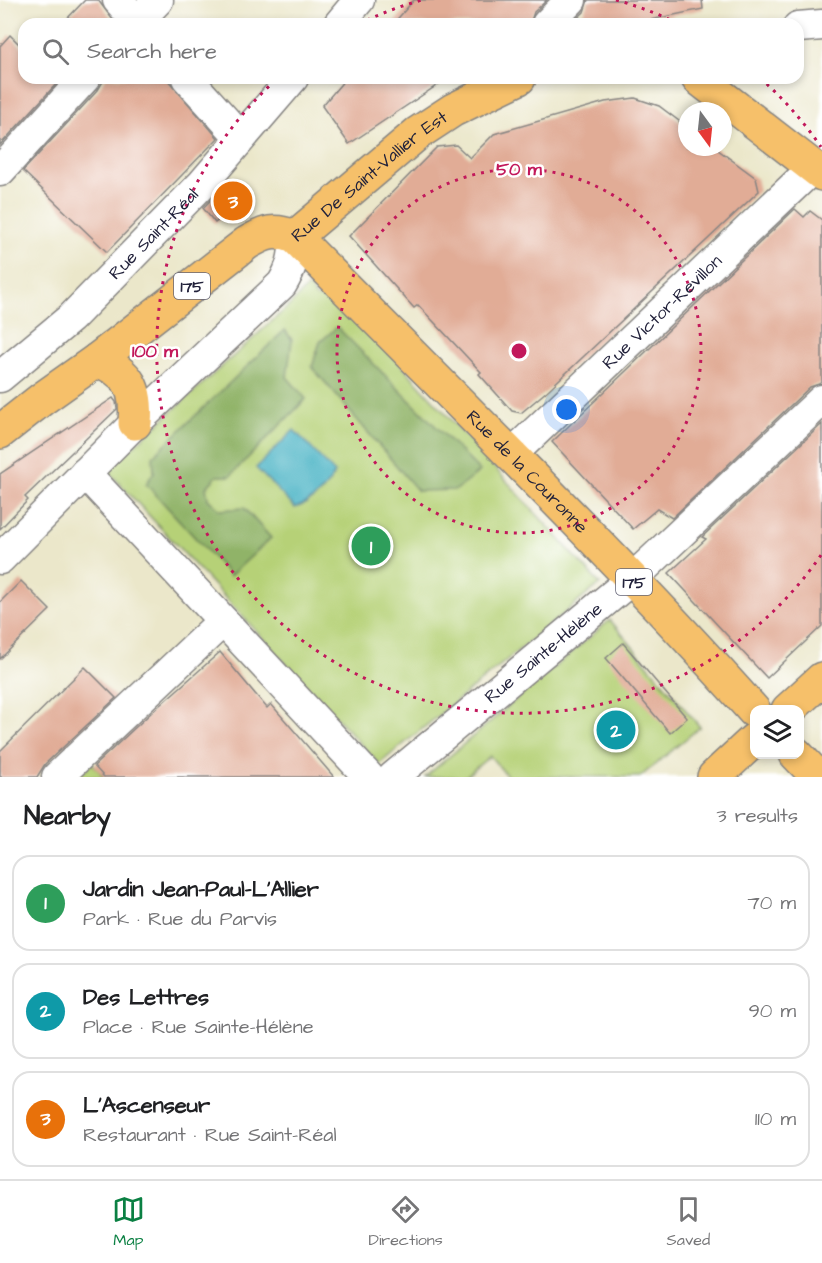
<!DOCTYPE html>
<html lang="en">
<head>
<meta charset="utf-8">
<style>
  body { margin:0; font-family:"Architects Daughter",sans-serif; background:#f6f6f6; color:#202124 }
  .controls { position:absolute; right:18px; bottom:18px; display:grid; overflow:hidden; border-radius:12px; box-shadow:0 3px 9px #0003 }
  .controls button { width:54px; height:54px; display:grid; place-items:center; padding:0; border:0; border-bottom:2px solid #e0e0e0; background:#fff; color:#202124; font:30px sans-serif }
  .compass { position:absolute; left:678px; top:102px; width:54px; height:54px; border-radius:50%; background:#fff; box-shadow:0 3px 9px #0003; rotate:165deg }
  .you { position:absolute; left:567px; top:410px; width:21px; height:21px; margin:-15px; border:4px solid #fff; border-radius:50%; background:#1a73e8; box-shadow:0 0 0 9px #1a73e833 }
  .badge { display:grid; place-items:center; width:39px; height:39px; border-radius:50%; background:#0b8043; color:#fff; font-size:20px; font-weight:700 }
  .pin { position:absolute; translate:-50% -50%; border:3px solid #fff; box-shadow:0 2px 6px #0006 }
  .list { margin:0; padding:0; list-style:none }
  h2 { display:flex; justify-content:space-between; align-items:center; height:78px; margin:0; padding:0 24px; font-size:26px }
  h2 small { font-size:20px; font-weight:400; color:#757577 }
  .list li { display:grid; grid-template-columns:39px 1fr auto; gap:18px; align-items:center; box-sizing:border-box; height:96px; margin:0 12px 12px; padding:0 12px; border:2px solid #e0e0e0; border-radius:18px }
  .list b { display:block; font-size:22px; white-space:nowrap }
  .list p { margin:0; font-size:20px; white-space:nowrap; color:#757577 }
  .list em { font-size:20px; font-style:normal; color:#757577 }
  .icon { flex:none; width:33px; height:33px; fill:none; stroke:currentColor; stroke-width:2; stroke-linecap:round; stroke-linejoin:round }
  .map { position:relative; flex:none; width:822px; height:777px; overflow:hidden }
  .search { position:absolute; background:#fff; box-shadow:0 3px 9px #0003; left:18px; right:18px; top:18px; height:66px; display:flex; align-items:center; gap:15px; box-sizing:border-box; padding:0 21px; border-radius:18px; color:#757577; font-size:22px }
  .sheet { height:402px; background:#fff }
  nav { display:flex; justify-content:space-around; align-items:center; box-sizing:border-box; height:84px; border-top:2px solid #e0e0e0; background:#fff; font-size:16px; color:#757577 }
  nav a { display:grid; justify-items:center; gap:3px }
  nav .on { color:#0b8043 }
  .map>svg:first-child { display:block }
  .green { fill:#b6d177; stroke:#6c7a59; stroke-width:1.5 }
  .forest { fill:#90b368; stroke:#596a52; stroke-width:1.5 }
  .water { fill:#48b3c5; stroke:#356a80; stroke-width:1.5 }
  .building { fill:#e1ac96 }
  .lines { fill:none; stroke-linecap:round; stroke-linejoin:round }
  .minor-casing { stroke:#868482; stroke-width:33 }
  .major-casing { stroke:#868482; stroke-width:36 }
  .minor { stroke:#fff; stroke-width:30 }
  .major { stroke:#f6c06b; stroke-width:33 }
  .ring { fill:none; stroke:#c2185b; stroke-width:3; stroke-dasharray:3 6 }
  .labels { text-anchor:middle; stroke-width:5; stroke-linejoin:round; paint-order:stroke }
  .shield { fill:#fff; stroke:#646476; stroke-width:1.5 }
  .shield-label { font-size:16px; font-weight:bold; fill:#22223b }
  .street-label { font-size:18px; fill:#22223b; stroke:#fff }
  .centre { fill:#c2185b; stroke:#fff; stroke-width:3 }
  .ring-label { font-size:18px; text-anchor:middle; font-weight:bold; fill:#c2185b; stroke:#fff; stroke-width:5; stroke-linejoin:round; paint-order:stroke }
</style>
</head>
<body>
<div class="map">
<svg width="822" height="777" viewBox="0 0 822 777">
  <rect width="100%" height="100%" fill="#fff"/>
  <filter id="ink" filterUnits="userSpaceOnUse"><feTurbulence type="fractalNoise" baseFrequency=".0167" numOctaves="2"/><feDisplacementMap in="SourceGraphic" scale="12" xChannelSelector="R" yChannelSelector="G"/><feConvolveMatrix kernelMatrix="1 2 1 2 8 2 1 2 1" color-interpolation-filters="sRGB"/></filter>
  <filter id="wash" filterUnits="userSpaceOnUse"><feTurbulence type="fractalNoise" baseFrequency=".008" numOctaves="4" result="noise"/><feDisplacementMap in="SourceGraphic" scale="24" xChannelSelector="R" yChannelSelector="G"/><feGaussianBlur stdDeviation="1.35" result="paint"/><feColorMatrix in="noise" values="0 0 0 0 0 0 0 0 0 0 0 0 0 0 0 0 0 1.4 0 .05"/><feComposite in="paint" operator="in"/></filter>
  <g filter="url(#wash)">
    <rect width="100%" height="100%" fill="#ebe7ca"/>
    <g class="green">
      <polygon points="308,286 316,297 347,305 600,584 379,764 107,470 292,303"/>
      <polygon points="610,620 700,727 640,777 508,777 490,756 465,777 425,777"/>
      <polygon points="92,763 104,777 78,777"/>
    </g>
    <g class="forest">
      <polygon points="337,327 480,471 456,490 418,491 312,367 320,342"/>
      <polygon points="285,330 292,340 287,377 306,399 230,476 217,476 206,488 208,499 220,510 244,508 271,538 230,576 146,484 154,472 153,456"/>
    </g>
    <path class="water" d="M 294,430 L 335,473 C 324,491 315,501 295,508 L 256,468 Z"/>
    <g id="blocks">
      <g class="building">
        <polygon points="85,0 98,0 116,24 62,24"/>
        <polygon points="414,0 547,0 534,12 530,24 393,24"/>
        <polygon points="588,0 702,0 703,9 631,24 571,24 584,12"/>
        <polygon points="10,35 24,49 24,78 54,78 58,82 0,145 0,46"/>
        <polygon points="105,78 166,78 218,138 107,252 23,171 98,90"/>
        <polygon points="346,78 448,78 349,144 322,106"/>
        <polygon points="635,98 659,106 687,127 687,147 714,147 756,178 759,191 547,391 521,413 512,411 479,374 481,372 418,305 414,308 349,236 437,147 456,145 470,158 494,134 605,102"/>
        <polygon points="225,185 240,202 215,223 203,208"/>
        <polygon points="795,209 804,217 810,211 822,220 822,383 810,387 672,518 657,509 633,529 552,442"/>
        <polygon points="113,398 116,402 117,409 25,497 28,500 0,529 0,474"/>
        <polygon points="822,424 822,626 767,678 669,573 706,539 702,537"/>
        <polygon points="21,581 50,610 0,659 0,602"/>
        <polygon points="623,643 687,718 670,733 606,658"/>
        <polygon points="220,652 267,708 271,704 334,777 104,777 94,766 152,712"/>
        <polygon points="85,667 116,698 45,764 37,777 0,777 0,751"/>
      </g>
    </g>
  </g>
  <g filter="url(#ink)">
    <use href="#blocks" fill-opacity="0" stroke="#868482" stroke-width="1.5"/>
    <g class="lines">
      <defs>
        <g id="minor">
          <polyline points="118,0 139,24"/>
          <polyline points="135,24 158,0"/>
          <polyline points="339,24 359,0"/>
          <polyline points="547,24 571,0"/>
          <polyline points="798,27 822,25"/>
          <polyline points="187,78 241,138"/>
          <polyline points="0,171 85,78"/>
          <path id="s1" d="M 0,377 L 71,318 L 202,184 L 293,78"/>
          <path id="s2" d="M 511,455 L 813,168"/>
          <polyline points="85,473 369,777"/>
          <path d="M 0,559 L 135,423 L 282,284 C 292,268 294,256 295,237"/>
          <polyline points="57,777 223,621"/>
          <path id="s3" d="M 393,777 L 632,579 L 822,400"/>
        </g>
        <g id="major">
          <polyline points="698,78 822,174"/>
          <path id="s4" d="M 295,237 L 418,133 L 453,110 L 519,78"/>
          <path d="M 97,360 C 129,372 138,389 135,423"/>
          <path id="s5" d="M 0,432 L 42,399 L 97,360 L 247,243 C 266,232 274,229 295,237 C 449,394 608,547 754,711"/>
          <polyline points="788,710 822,679"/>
          <polyline points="796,754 818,777"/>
          <polyline points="714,777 754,740"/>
        </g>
      </defs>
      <use href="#minor" class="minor-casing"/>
      <use href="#major" class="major-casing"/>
      <use href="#minor" class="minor"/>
      <use href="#major" class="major"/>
    </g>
  </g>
  <g class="ring">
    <circle cx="519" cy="351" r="182"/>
    <path d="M821 555A364 364 0 1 1 278 78M359 24A364 364 0 0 1 422 0M616 0A364 364 0 0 1 679 24M760 78A364 364 0 0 1 821 147"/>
  </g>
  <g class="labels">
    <g class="shield">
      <rect x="174" y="273" width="36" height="26" rx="4.5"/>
      <rect x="616" y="569" width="36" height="26" rx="4.5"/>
    </g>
    <g class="shield-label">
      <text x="192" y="292">175</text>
      <text x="634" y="588">175</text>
    </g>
    <g class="street-label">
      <text dy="6" stroke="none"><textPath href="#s4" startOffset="96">Rue De Saint-Vallier Est</textPath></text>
      <text dy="6" stroke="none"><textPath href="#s1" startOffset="210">Rue Saint-Réal</textPath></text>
      <text dy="6" stroke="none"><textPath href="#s2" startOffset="208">Rue Victor-Revillon</textPath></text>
      <text dy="6" stroke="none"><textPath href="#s5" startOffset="692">Rue de la Couronne</textPath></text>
      <text dy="6" stroke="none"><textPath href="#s3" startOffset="195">Rue Sainte-Hélène</textPath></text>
    </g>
  </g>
  <circle cx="519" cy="351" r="9" class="centre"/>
  <g class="ring-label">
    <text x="519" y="175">50 m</text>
    <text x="155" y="357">100 m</text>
  </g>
</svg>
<div class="controls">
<button><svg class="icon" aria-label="layers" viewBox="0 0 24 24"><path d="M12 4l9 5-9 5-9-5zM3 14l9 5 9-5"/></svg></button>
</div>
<svg class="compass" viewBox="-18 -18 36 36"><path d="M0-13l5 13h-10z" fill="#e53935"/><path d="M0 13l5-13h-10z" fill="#757577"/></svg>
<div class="you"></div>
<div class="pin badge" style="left:371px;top:546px;background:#2e9e5b">1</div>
<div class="pin badge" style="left:616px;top:730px;background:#0f9aa8">2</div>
<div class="pin badge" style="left:233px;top:201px;background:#e8710a">3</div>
<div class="search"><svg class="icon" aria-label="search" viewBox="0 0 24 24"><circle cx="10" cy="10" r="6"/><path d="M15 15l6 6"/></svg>Search here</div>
</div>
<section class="sheet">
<h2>Nearby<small>3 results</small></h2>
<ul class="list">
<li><span class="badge" style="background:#2e9e5b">1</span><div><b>Jardin Jean-Paul-L'Allier</b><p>Park · Rue du Parvis</p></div><em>70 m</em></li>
<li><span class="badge" style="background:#0f9aa8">2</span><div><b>Des Lettres</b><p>Place · Rue Sainte-Hélène</p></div><em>90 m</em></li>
<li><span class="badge" style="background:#e8710a">3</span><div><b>L'Ascenseur</b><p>Restaurant · Rue Saint-Réal</p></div><em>110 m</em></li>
</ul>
</section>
<nav>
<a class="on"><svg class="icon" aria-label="map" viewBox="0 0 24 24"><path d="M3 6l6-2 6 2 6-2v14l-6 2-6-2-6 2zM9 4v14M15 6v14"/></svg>Map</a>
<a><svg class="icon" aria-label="directions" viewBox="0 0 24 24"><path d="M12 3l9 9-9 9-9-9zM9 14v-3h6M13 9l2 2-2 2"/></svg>Directions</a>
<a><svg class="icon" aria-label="saved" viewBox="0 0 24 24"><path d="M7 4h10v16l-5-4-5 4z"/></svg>Saved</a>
</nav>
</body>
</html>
